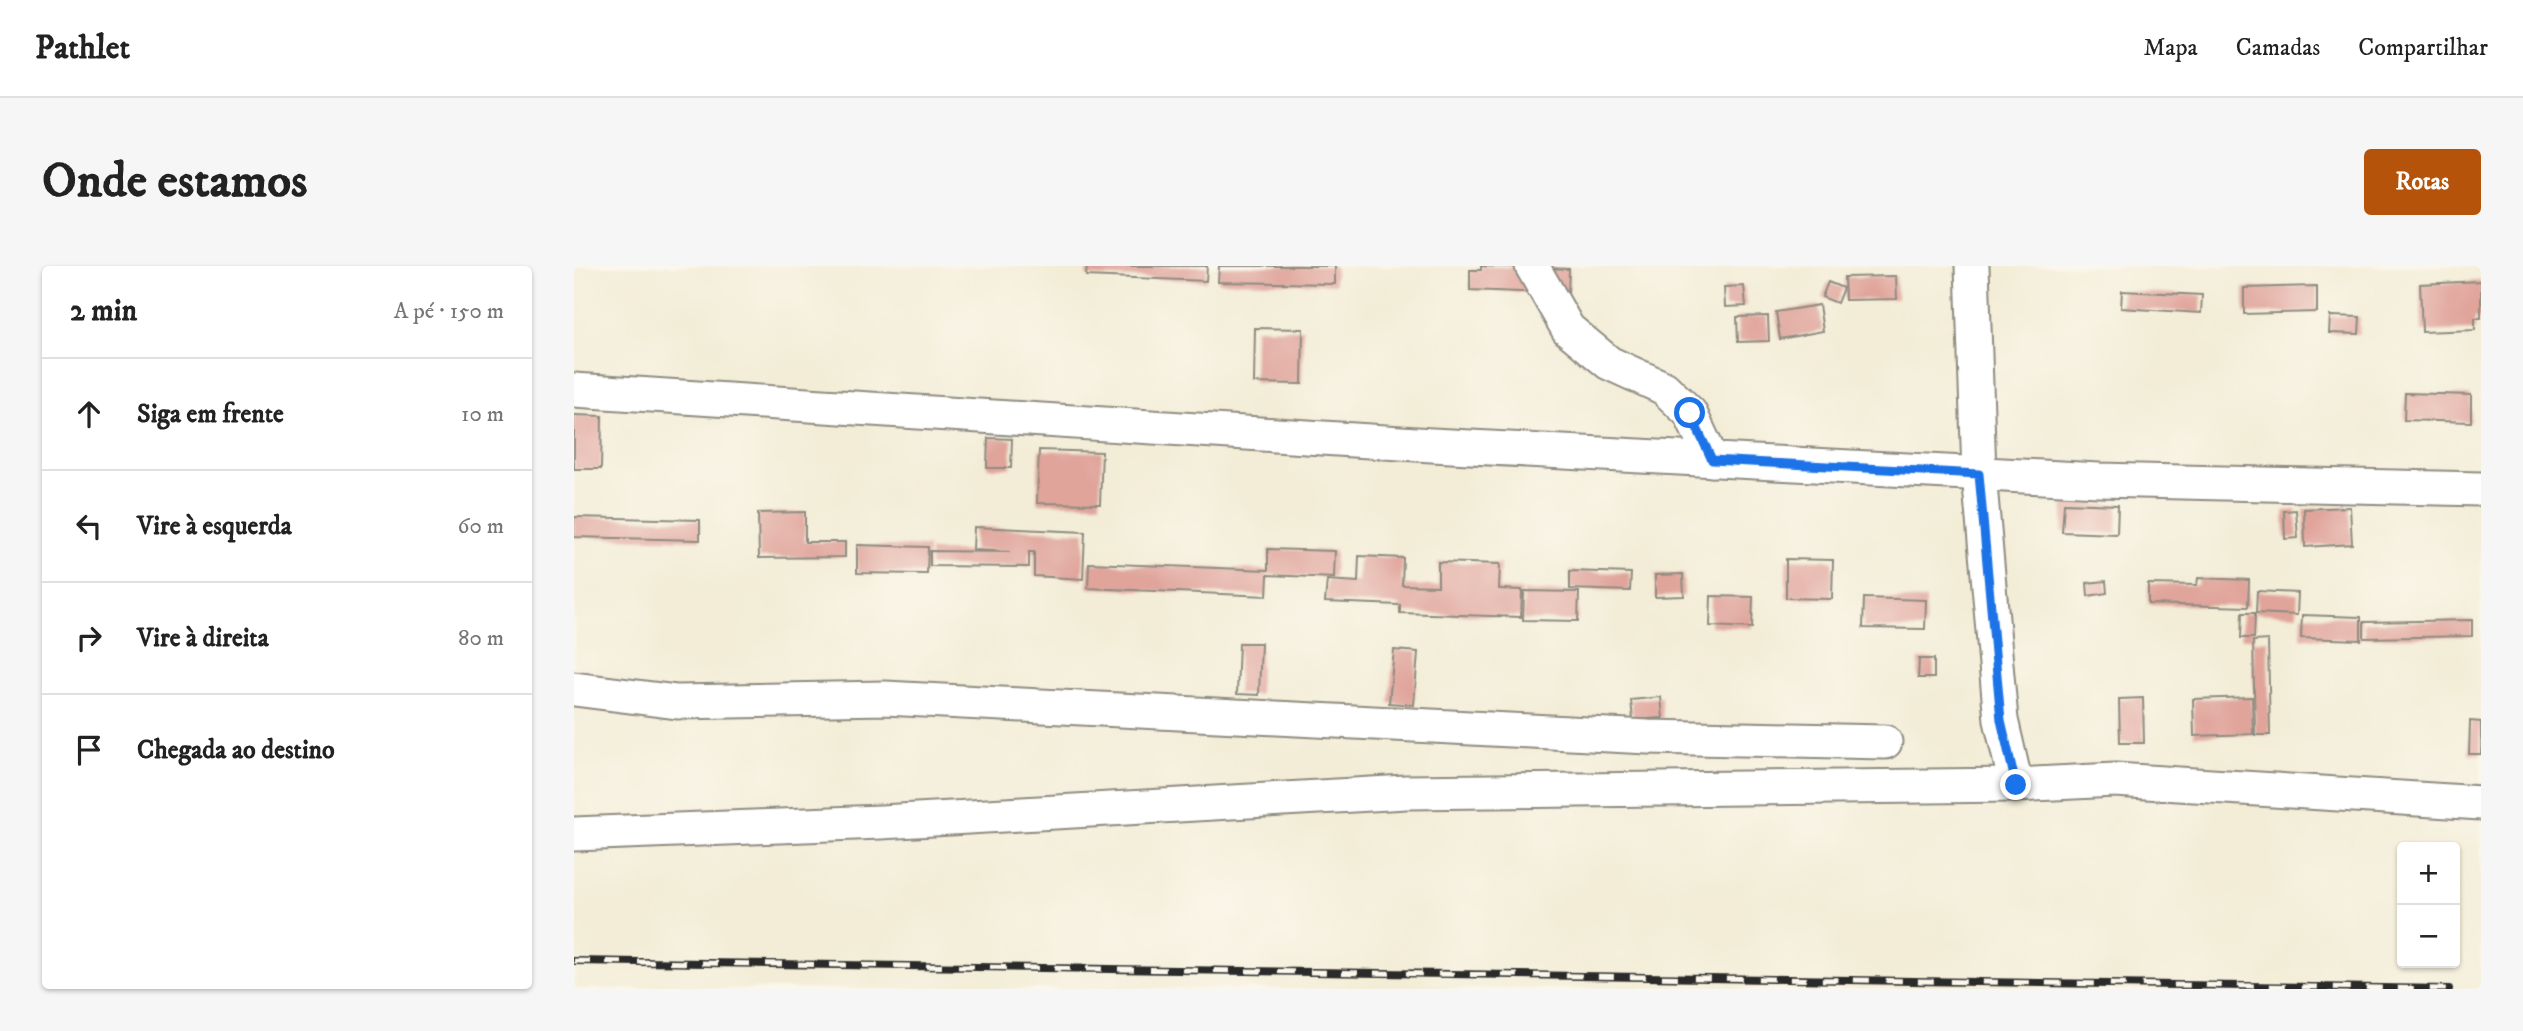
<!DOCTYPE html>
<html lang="pt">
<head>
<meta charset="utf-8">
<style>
  body { margin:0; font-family:"IM FELL DW Pica",serif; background:#f6f6f6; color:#222 }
  .controls { position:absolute; right:21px; bottom:21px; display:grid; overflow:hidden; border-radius:7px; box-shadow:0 2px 5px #0004 }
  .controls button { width:63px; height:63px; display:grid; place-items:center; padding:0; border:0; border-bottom:2px solid #e0e0e0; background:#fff; color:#222; font:35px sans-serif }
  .stop { position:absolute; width:21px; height:21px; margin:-16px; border:5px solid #1a73e8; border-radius:50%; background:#fff }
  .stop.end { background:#1a73e8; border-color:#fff; box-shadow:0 2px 7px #0008 }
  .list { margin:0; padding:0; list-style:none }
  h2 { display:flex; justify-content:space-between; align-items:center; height:91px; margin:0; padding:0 28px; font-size:30px }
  h2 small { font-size:23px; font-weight:400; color:#767676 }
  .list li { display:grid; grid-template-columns:46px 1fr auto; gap:21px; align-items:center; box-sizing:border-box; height:112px; padding:0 28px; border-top:2px solid #e0e0e0 }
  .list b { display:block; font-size:26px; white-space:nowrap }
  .list em { font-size:23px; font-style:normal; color:#767676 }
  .icon { flex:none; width:38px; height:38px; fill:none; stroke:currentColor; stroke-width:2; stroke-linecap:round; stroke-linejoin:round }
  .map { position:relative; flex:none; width:1907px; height:723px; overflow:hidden; border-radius:7px }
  header { display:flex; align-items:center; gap:42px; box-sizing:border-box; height:98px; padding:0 35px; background:#fff; border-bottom:2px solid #e0e0e0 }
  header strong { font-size:33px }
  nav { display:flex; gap:38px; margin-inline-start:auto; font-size:24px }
  .intro { display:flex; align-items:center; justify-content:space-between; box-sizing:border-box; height:168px; padding:0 42px }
  h1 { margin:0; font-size:49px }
  .button { padding:18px 32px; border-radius:7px; background:#b45309; color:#fff; font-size:24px; font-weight:700 }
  main { display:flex; gap:42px; padding:0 42px }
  aside { flex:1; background:#fff; border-radius:7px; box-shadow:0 2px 5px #0004 }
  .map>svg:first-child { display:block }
  .building { fill:#e0a49b }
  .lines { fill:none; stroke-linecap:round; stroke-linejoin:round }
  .minor-casing { stroke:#8f8c81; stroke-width:37 }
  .minor { stroke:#fff; stroke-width:33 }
  .rail-casing { stroke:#2b2b2b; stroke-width:8 }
  .rail { stroke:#fbf7ec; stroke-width:5; stroke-dasharray:16; stroke-linecap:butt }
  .route { stroke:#1a73e8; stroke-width:9 }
</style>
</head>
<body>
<header>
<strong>Pathlet</strong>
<nav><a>Mapa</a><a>Camadas</a><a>Compartilhar</a></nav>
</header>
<div class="intro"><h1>Onde estamos</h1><a class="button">Rotas</a></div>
<main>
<aside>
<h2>2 min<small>A pé · 150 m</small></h2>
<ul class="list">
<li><svg class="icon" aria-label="ahead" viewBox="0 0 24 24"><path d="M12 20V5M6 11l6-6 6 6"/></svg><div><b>Siga em frente</b></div><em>10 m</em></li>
<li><svg class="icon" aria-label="left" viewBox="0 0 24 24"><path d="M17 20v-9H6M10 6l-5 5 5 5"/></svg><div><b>Vire à esquerda</b></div><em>60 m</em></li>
<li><svg class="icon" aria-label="right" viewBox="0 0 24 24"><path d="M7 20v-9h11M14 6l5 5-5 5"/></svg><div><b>Vire à direita</b></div><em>80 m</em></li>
<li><svg class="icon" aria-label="arrive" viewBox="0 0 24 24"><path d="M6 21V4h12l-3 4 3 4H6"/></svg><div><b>Chegada ao destino</b></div></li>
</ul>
</aside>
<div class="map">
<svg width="1907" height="723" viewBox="0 0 1907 723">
  <rect width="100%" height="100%" fill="#fbf7ec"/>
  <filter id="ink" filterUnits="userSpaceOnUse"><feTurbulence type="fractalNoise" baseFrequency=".0143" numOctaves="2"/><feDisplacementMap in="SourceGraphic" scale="14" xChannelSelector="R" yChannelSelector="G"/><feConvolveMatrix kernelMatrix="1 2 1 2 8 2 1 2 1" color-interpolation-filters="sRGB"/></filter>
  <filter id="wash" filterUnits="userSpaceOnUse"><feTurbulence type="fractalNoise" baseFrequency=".00686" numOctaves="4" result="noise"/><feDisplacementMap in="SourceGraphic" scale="28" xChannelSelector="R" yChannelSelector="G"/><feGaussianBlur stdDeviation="1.57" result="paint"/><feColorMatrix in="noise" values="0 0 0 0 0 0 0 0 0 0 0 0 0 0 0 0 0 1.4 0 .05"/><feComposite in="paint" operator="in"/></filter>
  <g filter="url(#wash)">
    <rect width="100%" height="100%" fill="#f3edd7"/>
    <g id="blocks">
      <g class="building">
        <polygon points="513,0 633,0 632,15 512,10"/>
        <polygon points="645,0 761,0 761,18 644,16"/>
        <polygon points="907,0 995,3 994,28 896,24 896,4 907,4"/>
        <polygon points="1322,10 1323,33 1271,34 1270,11"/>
        <polygon points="1907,15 1907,52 1901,52 1901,64 1848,66 1846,18"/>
        <polygon points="1254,16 1269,22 1263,37 1248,31"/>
        <polygon points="1170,20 1172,40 1151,41 1150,21"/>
        <polygon points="1743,20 1743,46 1670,48 1670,22"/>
        <polygon points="1548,25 1628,29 1627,47 1547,42"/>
        <polygon points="1245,39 1249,65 1206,73 1202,46"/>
        <polygon points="1194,50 1195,75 1164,76 1163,51"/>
        <polygon points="1756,50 1786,51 1785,68 1755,67"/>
        <polygon points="681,62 729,63 728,118 680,117"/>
        <polygon points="1831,127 1897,129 1897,156 1830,154"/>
        <polygon points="0,149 28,150 27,203 0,203"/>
        <polygon points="414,172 438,173 437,202 413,202"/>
        <polygon points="465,184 528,186 526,238 463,237"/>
        <polygon points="1490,237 1544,239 1543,268 1488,266"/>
        <polygon points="1776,241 1778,278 1731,281 1730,243"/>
        <polygon points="1722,244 1724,272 1711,273 1710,245"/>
        <polygon points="231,246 231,276 271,276 271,291 185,292 184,247"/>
        <polygon points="0,251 126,254 126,274 0,271"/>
        <polygon points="400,261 511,266 509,313 460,310 460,286 455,286 455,301 356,300 356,285 436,286 399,284"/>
        <polygon points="283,279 354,281 353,308 283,307"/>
        <polygon points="694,283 761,285 760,312 694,309 693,330 514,322 515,297 694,304"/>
        <polygon points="785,290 829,292 828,319 864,320 864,296 926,298 925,323 948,324 947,351 826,347 826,339 751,336 753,314 784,316"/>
        <polygon points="1212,293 1259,294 1258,333 1212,332"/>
        <polygon points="996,305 1057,307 1056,325 996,323"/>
        <polygon points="1109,308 1110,330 1081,331 1081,309"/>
        <polygon points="1624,312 1675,314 1674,341 1574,338 1574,318 1623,319"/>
        <polygon points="1532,315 1533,327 1514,330 1513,317"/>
        <polygon points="950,325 1005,326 1004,355 949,354"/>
        <polygon points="1683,325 1724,327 1723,349 1682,347"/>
        <polygon points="1137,330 1179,331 1178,362 1136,360"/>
        <polygon points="1290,332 1352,334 1351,363 1289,362"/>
        <polygon points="1668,347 1681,347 1680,372 1667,372"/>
        <polygon points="1728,349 1787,351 1787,374 1727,372"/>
        <polygon points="1898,354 1898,370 1790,372 1790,356"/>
        <polygon points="1694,374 1696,469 1681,469 1679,375"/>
        <polygon points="665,377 687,377 685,429 663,428"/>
        <polygon points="820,384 844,386 840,439 815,437"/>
        <polygon points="1345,393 1360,393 1360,412 1344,412"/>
        <polygon points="1087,431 1089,452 1059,454 1057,434"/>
        <polygon points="1678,431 1679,468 1620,470 1619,433"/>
        <polygon points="1569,432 1570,477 1546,477 1545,433"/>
        <polygon points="1896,455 1907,456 1907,488 1895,488"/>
      </g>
    </g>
  </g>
  <g filter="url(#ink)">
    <use href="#blocks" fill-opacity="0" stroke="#8f8c81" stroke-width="2"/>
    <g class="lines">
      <defs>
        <g id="minor">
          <polyline points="958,0 994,63 1035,97 1090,122 1116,147 1138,194"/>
          <polyline points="1398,0 1405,208 1427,454 1442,519"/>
          <polyline points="0,124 858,179 1525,214 1907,223"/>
          <polyline points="0,423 103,436 311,432 1074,471 1311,476"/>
          <polyline points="0,568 307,556 832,526 1442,519 1541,514 1907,537"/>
        </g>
      </defs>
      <use href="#minor" class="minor-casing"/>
      <use href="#minor" class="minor"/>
      <defs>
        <polyline id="rail" points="0,695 1875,723"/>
      </defs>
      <use href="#rail" class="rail-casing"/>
      <use href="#rail" class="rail"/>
    </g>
  </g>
  <g class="lines" filter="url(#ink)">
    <polyline class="route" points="1116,147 1138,194 1405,208 1427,454 1442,519"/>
  </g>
</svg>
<div class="controls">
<button>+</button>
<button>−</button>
</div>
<div class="stop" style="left:1116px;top:147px"></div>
<div class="stop end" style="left:1442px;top:519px"></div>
</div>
</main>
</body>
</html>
